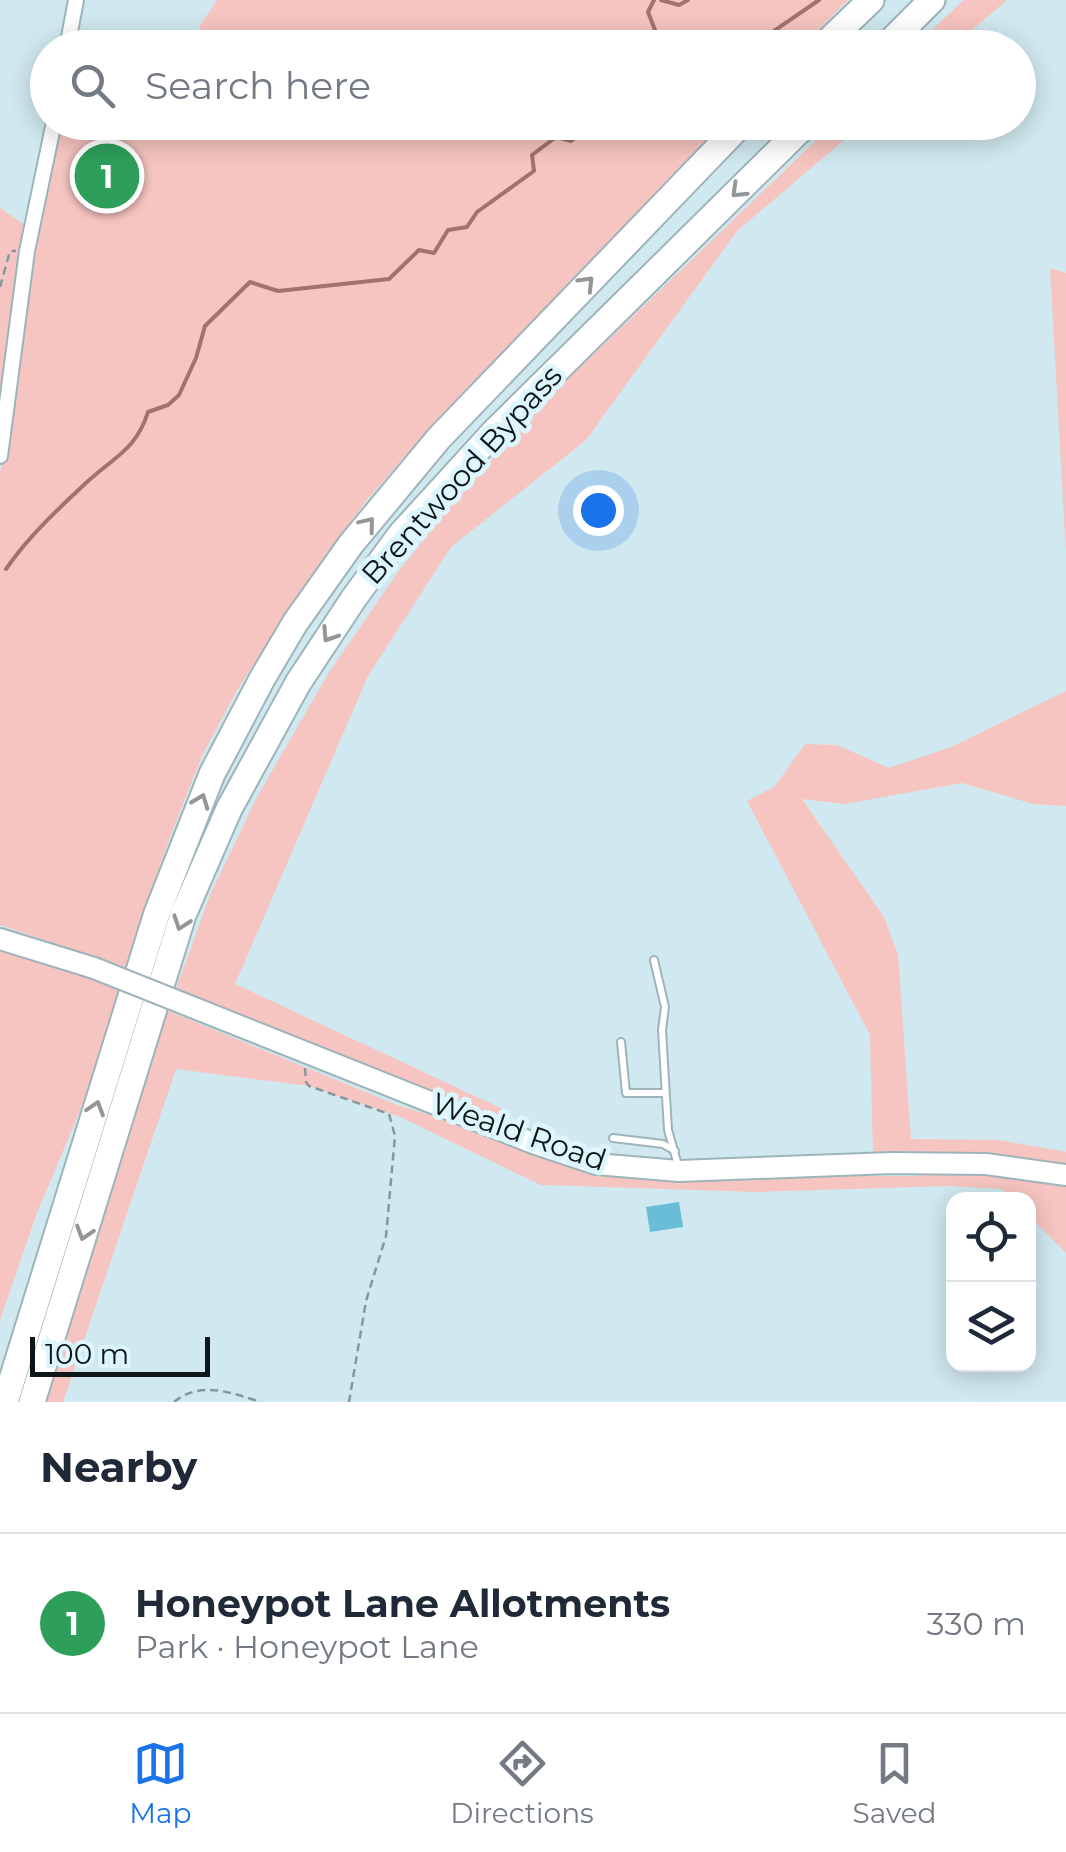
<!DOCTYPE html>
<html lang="en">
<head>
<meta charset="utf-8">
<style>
  body { margin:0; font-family:Montserrat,sans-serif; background:#f2f2f3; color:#1f2937 }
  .controls { position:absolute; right:30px; bottom:30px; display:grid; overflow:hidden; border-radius:20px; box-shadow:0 5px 25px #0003 }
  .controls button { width:90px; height:90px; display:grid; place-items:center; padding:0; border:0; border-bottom:2px solid #e0e1e3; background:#fff; color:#1f2937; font:50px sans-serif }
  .scale { position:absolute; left:30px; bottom:25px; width:180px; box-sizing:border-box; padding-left:10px; border:5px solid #0e1619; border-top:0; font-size:28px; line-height:35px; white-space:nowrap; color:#0e1619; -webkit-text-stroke:8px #ddf5fd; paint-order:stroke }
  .you { position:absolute; left:598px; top:510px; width:35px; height:35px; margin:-25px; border:8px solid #fff; border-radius:50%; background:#1a73e8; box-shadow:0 0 0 15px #1a73e833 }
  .badge { display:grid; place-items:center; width:65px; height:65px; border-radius:50%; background:#1a73e8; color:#fff; font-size:32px; font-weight:700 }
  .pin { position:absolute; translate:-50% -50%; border:5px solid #fff; box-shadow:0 2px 10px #0006 }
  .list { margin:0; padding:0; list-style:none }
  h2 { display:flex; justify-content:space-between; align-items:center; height:130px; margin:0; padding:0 40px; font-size:42px }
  h2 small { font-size:32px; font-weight:400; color:#747a83 }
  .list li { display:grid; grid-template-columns:65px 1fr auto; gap:30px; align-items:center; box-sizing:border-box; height:180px; padding:0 40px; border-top:2px solid #e0e1e3 }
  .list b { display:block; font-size:38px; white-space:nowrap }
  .list p { margin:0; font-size:32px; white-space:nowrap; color:#747a83 }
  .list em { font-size:32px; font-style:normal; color:#747a83 }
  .icon { flex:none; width:55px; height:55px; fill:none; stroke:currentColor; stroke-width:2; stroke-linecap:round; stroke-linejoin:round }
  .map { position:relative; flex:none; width:1066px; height:1402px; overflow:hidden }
  .search { position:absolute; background:#fff; box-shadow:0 5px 25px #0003; left:30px; right:30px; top:30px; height:110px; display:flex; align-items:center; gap:25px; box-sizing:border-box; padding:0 35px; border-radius:55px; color:#747a83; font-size:38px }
  .sheet { height:310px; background:#fff }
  nav { display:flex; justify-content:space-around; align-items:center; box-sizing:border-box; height:140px; border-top:2px solid #e0e1e3; background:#fff; font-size:28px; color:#747a83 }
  nav a { display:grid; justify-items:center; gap:5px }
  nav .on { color:#1a73e8 }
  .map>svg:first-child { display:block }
  .green { fill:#f7c5c1 }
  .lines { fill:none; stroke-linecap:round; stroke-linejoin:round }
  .stream { stroke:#a2726f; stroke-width:4 }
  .building { fill:#69bdd6 }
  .lane-casing { stroke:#9db4bb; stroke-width:10 }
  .street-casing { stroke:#9db4bb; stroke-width:18 }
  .secondary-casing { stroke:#9db4bb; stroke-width:24 }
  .highway-casing { stroke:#9db4bb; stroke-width:29 }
  .path { stroke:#85979c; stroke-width:2.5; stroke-dasharray:8 5; stroke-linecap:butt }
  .lane { stroke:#fff; stroke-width:6 }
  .street { stroke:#fff; stroke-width:14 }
  .secondary { stroke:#fff; stroke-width:20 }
  .highway { stroke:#fff; stroke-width:25 }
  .secondary-bridge-casing { stroke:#9db4bb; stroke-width:24; stroke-linecap:butt }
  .secondary-bridge { stroke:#fff; stroke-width:20 }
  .oneway { stroke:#939698 }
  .labels { text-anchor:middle; stroke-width:10; stroke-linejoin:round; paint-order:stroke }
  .street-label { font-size:30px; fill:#0e1619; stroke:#ddf5fd }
</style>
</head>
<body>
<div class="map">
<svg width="1066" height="1402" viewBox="0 0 1066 1402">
  <rect width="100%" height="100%" fill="#d0e8ef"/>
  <g class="green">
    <polygon points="217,0 848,0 801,47 211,47 199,27"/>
    <polygon points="964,0 1007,0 952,47 913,47"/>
    <polygon points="167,122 727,123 438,418 366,501 304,585 236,692 202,756 168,842 126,968 0,925 0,472 10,422 27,251 54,123"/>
    <polygon points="834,123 864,123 737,231 586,440 451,547 368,676 235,984 507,1111 504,1121 428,1094 335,1053 176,989 210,895 257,797 328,674 398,572 457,498 549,397"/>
    <polygon points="0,208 26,226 0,424"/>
    <polygon points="1050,268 1066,273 1066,555"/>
    <polygon points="1066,691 1066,806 1033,804 962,783 844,804 802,799 884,917 898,955 911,1139 999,1140 1066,1152 1066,1253 1029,1216 1028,1200 1012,1199 1002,1189 949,1186 757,1192 541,1185 398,1116 309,1086 176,1069 63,1402 43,1402 161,1008 400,1106 490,1133 561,1161 717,1176 917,1176 912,1152 873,1154 870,1035 747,801 775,786 805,744 837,745 889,768 951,747"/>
    <polygon points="0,952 44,961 119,989 84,1101 37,1213 0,1320"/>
  </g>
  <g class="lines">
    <g class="stream">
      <polyline points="654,0 648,12 662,48"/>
      <polyline points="661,0 679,5 688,0"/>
      <polyline points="749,48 819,0"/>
      <path d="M 6,569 C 28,537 58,509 87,482 C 114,457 136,450 148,412 L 168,405 L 179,395 L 196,358 L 205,326 L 250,282 L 278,291 L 389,279 L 419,250 L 434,253 L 448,230 L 467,227 L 477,212 L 534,171 L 532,155 L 556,137 L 571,141 L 597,122"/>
    </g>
  </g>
  <polygon class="building" points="679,1202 683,1227 650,1232 646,1207"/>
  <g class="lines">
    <defs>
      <g id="lane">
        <polyline points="654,960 665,1007 662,1030 668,1130 678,1165"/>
        <polyline points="621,1042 626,1093 665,1093"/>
        <polyline points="613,1138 663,1144 675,1151"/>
      </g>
      <g id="street">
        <polyline points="67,48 76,0"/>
        <polyline points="0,456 27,251 54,122"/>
      </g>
      <g id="secondary">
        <polyline points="0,939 94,968"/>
        <polyline points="192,1007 533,1143 596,1164 679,1171 891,1163 986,1164 1066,1175"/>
      </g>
      <g id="highway">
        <polyline points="821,48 871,0"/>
        <polyline points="884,48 932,0"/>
        <polyline points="5,1402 157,913 212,774 262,679 295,623 351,544 439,438 743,122"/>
        <polyline points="32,1402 183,915 229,809 298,683 354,598 401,534 495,431 808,122"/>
      </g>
    </defs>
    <use href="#lane" class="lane-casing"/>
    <use href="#street" class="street-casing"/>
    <use href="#secondary" class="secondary-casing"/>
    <use href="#highway" class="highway-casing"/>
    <g class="path">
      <polyline points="0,287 10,251 16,251"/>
      <polyline points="305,1068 306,1082 309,1086 389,1114 395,1136 386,1236 366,1301 349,1402"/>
      <path d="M 174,1402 C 201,1380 231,1393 261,1402"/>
    </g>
    <use href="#lane" class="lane"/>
    <use href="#street" class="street"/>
    <use href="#secondary" class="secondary"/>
    <use href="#highway" class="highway"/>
    <defs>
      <polyline id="secondary-bridge" points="94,968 192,1007"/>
    </defs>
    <use href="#secondary-bridge" class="secondary-bridge-casing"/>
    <use href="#secondary-bridge" class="secondary-bridge"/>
  </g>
  <defs><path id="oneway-chevron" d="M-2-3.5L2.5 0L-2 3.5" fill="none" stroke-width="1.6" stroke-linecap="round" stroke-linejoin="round" transform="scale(2.5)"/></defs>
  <g class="oneway">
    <use href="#oneway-chevron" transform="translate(738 191) rotate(136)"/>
    <use href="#oneway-chevron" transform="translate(587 283) rotate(-46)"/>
    <use href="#oneway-chevron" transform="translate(368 524) rotate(-51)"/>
    <use href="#oneway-chevron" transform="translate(329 635) rotate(123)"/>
    <use href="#oneway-chevron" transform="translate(201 801) rotate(-69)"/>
    <use href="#oneway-chevron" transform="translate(181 923) rotate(109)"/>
    <use href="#oneway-chevron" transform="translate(96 1108) rotate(-73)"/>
    <use href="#oneway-chevron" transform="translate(84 1233) rotate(107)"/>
  </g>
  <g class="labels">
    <g class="street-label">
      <text transform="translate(462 475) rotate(-48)" y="10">Brentwood Bypass</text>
      <text transform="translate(519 1132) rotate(19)" y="10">Weald Road</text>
    </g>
  </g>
</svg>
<div class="controls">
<button><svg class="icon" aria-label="locate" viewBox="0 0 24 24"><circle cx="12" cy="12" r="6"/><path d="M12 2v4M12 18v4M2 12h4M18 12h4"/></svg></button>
<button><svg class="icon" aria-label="layers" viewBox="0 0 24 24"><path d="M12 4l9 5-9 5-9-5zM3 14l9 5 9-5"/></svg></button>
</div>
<div class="scale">100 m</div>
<div class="you"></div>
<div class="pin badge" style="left:107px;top:176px;background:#2e9e5b">1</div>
<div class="search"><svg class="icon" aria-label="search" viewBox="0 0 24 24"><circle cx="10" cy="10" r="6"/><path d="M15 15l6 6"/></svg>Search here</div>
</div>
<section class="sheet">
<h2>Nearby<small></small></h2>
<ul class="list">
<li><span class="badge" style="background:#2e9e5b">1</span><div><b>Honeypot Lane Allotments</b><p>Park · Honeypot Lane</p></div><em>330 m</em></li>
</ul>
</section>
<nav>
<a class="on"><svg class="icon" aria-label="map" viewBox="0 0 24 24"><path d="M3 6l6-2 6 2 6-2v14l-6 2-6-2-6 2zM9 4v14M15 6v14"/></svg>Map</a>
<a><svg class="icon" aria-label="directions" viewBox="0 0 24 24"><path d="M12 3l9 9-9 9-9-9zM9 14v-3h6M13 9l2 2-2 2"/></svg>Directions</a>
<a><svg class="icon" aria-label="saved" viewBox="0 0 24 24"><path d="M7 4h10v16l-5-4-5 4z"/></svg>Saved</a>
</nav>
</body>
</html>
